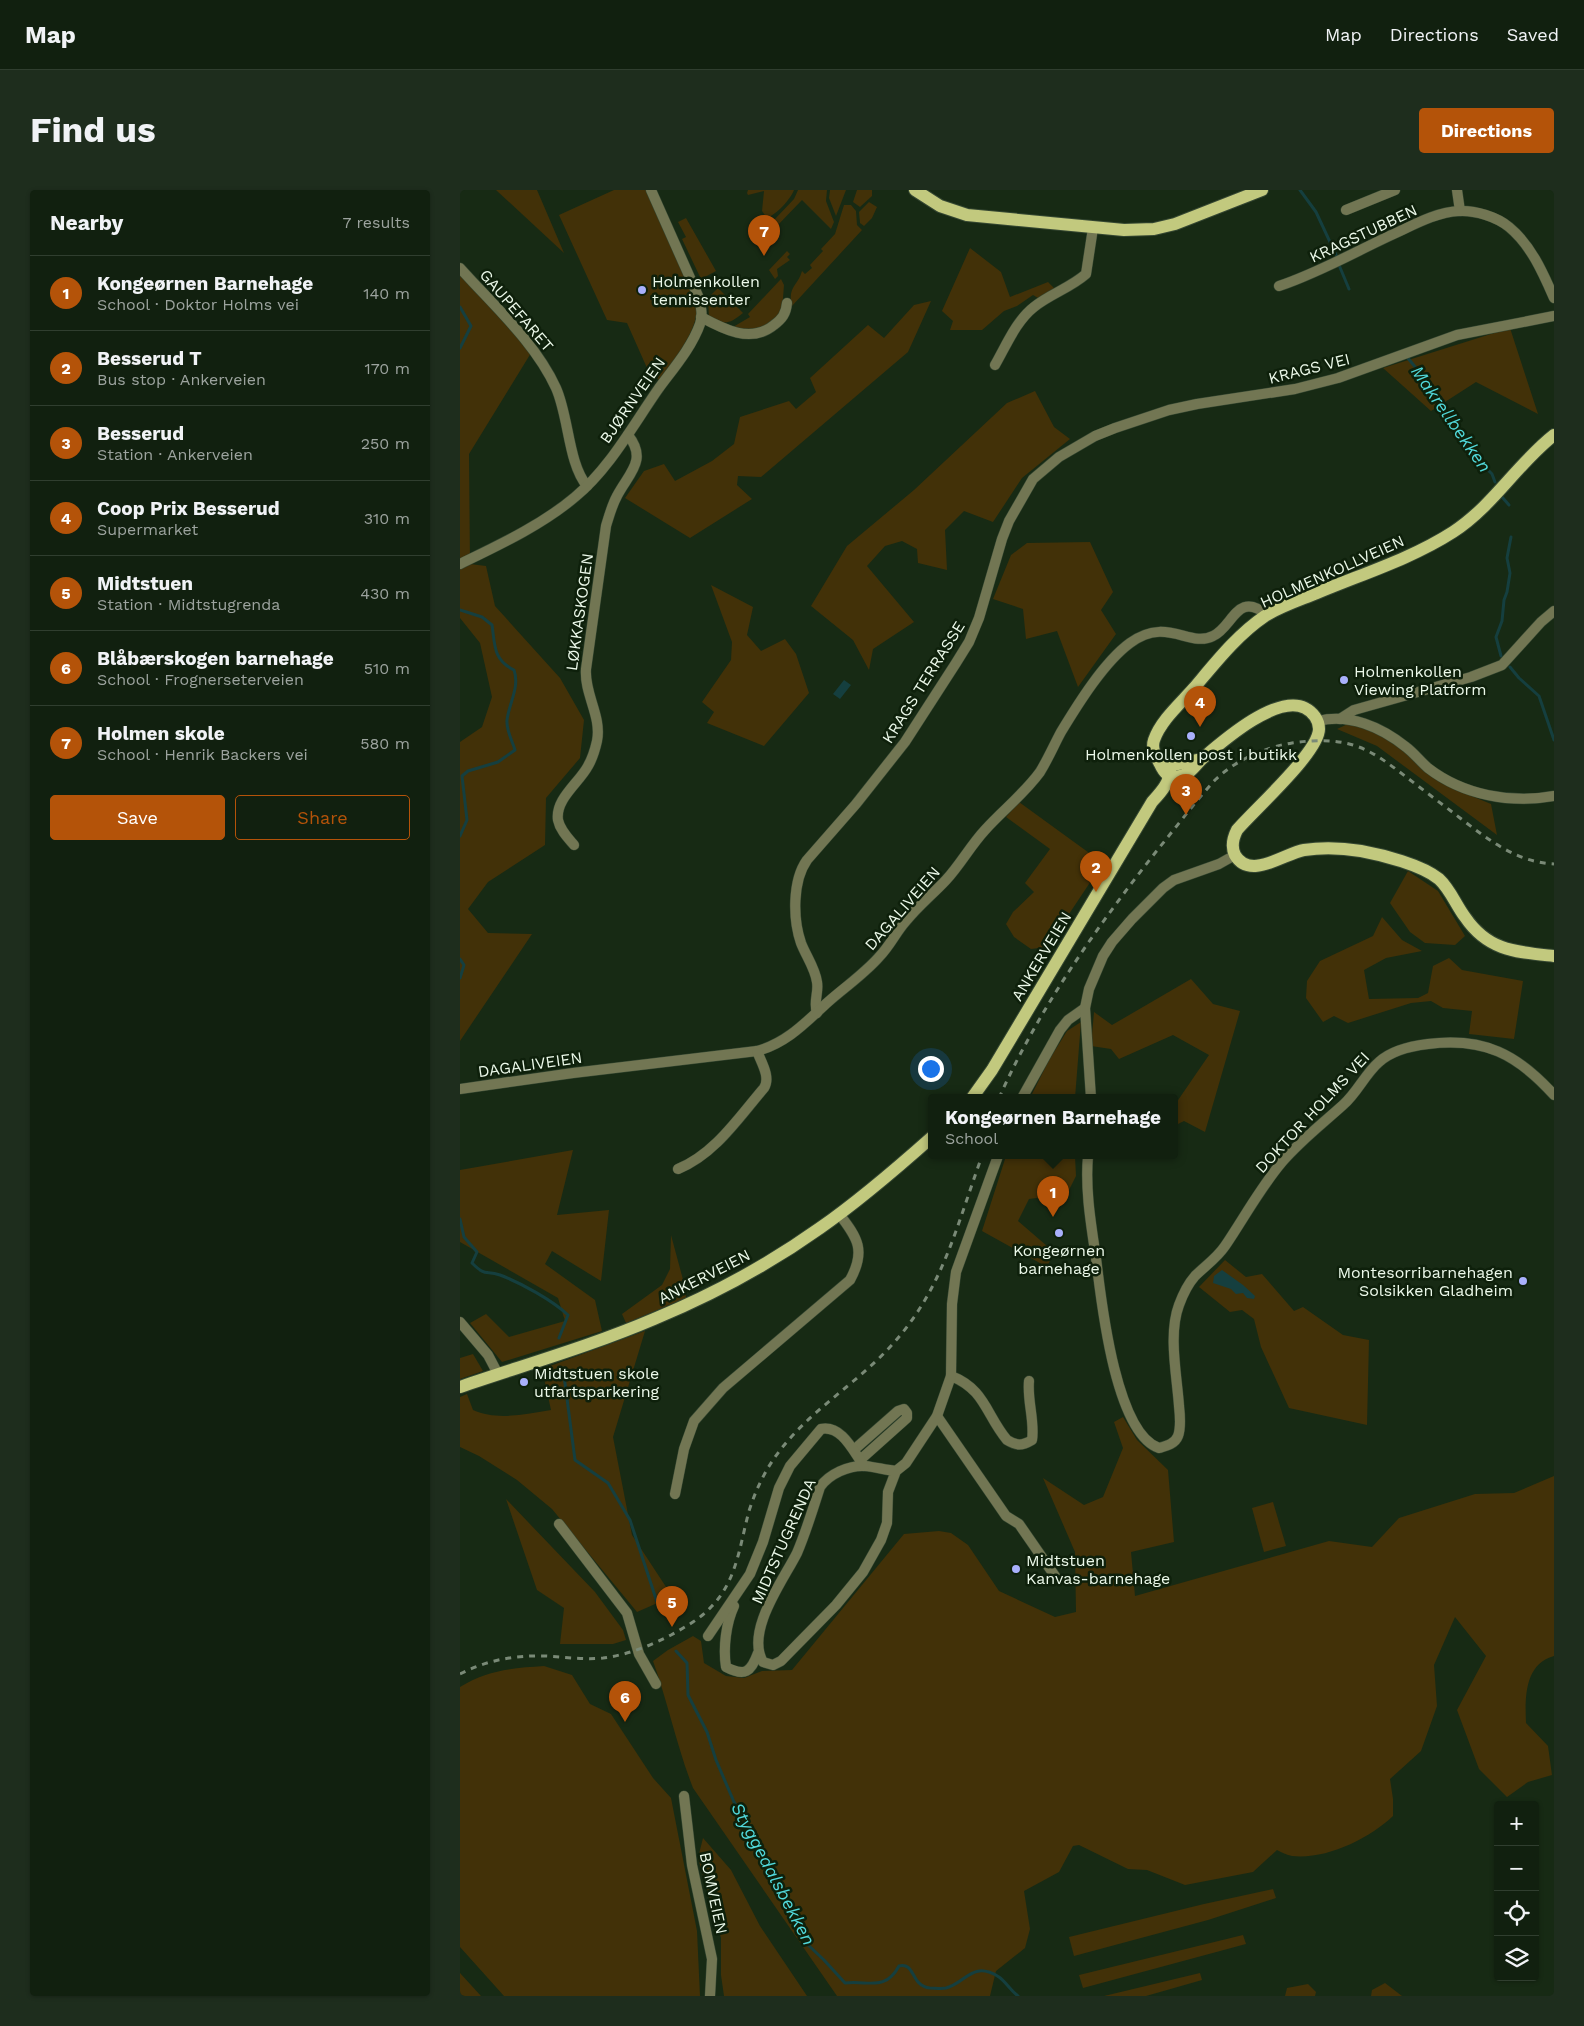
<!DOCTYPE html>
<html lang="en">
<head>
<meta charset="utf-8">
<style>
  body { margin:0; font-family:"Work Sans",sans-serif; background:#1e2d1d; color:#f1f3f6 }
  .controls { position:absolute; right:15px; bottom:15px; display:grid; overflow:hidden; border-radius:5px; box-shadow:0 1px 4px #0004 }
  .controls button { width:45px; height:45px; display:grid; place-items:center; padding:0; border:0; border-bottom:1px solid #303e2f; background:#11200f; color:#f1f3f6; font:25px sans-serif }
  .you { position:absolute; left:470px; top:878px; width:18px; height:18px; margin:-12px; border:4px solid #fff; border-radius:50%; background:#1a73e8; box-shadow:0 0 0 8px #1a73e833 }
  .badge { display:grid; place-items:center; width:32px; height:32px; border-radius:50%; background:#b45309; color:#fff; font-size:16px; font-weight:700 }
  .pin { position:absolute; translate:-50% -41px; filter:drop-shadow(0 1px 2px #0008) }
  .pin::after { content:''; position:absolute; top:26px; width:18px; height:15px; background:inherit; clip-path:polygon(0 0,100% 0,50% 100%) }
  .popup { position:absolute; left:468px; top:904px; width:250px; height:65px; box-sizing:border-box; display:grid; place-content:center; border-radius:5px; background:#11200f; filter:drop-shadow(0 1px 4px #0005); font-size:16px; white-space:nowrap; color:#9ca39e }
  .popup b { font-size:19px; color:#f1f3f6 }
  .popup::after { content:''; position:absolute; left:50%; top:100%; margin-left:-10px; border:10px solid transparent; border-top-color:#11200f }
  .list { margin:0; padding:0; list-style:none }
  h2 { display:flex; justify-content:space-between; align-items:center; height:65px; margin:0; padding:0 20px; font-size:21px }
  h2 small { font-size:16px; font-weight:400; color:#9ca39e }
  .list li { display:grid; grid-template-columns:32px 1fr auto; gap:15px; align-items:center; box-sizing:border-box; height:75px; padding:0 20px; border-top:1px solid #303e2f }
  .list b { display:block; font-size:19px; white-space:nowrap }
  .list p { margin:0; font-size:16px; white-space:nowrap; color:#9ca39e }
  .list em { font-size:16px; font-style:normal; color:#9ca39e }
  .actions { display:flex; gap:10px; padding:15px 20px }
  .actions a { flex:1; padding:11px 0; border:1px solid #b45309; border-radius:5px; text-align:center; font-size:18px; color:#b45309 }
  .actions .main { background:#b45309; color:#fff }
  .icon { flex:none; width:28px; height:28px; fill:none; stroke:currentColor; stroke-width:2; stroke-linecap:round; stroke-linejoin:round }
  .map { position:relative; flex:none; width:1094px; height:1806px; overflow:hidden; border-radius:5px }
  header { display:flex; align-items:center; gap:30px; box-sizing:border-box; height:70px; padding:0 25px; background:#11200f; border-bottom:1px solid #303e2f }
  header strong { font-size:24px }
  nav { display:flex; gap:28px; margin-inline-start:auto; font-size:18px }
  .intro { display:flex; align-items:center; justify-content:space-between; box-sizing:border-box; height:120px; padding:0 30px }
  h1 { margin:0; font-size:35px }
  .button { padding:12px 22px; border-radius:5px; background:#b45309; color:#fff; font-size:18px; font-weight:700 }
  main { display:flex; gap:30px; padding:0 30px }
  aside { flex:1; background:#11200f; border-radius:5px; box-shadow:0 1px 4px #0004 }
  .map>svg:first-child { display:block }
  .green { fill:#423108 }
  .water { fill:#153f3f }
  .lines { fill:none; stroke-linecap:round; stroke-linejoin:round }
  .stream { stroke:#153f3f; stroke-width:3 }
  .minor-casing { stroke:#354732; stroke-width:11 }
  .major-casing { stroke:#354732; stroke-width:14 }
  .minor { stroke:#727653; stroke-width:10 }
  .major { stroke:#c2c97e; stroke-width:12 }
  .rail { stroke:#7a8a77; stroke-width:3; stroke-dasharray:6 6; stroke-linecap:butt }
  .poi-dot { fill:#a9b0fc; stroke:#0e200b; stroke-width:2 }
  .labels { text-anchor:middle; stroke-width:5; stroke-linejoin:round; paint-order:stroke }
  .street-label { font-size:16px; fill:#ecf9ea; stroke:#0e200b }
  .poi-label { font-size:16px; fill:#ecf9ea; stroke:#0e200b; text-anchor:start }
  .water-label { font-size:18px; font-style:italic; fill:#51d8da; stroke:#0e200b }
</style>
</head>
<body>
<header>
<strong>Map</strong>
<nav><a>Map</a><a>Directions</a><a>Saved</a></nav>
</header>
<div class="intro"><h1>Find us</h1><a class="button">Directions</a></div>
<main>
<aside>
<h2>Nearby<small>7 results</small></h2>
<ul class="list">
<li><span class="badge">1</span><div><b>Kongeørnen Barnehage</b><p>School · Doktor Holms vei</p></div><em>140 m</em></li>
<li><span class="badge">2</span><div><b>Besserud T</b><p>Bus stop · Ankerveien</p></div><em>170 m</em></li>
<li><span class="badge">3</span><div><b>Besserud</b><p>Station · Ankerveien</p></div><em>250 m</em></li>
<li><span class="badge">4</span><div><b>Coop Prix Besserud</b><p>Supermarket</p></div><em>310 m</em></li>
<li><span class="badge">5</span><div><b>Midtstuen</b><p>Station · Midtstugrenda</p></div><em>430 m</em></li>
<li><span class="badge">6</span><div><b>Blåbærskogen barnehage</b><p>School · Frognerseterveien</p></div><em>510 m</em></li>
<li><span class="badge">7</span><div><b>Holmen skole</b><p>School · Henrik Backers vei</p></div><em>580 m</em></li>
</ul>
<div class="actions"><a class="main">Save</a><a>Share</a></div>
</aside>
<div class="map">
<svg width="1094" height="1806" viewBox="0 0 1094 1806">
  <rect width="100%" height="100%" fill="#172a14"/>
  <g class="green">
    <polygon points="36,0 77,0 104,63"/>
    <path d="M 154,0 L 186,0 L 233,104 C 235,111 237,119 236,127 C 231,150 211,172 200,191 L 187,178 L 167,133 L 147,130 L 99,25 Z"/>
    <path d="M 288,0 L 334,0 C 330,10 317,24 307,28 L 302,21 L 304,1 L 288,5 L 287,3 Z"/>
    <polygon points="338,0 367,0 366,11 374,32 371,39 342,10 317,36 315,29 334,9"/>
    <polygon points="370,0 386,0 376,26 369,8"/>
    <polygon points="397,0 412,0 412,6 400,17 393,12"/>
    <polygon points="409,12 417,17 412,28 404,36 400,33 399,22"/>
    <path d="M 384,15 L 391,15 L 396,21 L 397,35 L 402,40 L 332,116 C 327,97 338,96 342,81 L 345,84 L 352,78 L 350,75 L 363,61 L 361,59 L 375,44 Z"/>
    <polygon points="226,28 256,81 241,89 222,49 226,47 218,32"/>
    <polygon points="510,58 541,82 550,107 588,92 595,99 578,108 573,105 557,116 544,121 522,140 490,140 493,131 482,121"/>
    <polygon points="327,61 330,64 327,67 330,70 317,79 318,86 315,89 309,80"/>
    <polygon points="0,84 71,163 9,264 10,374 26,376 35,416 100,488 124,530 120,568 86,608 85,655 28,692 8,719 28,743 72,744 0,851 0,552 22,537 32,507 20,453 0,428"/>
    <path d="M 321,89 L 324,95 L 322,121 C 303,140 299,142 273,137 L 290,127 L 288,124 Z"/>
    <path d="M 258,98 L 283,123 C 269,134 266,135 249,128 L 248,108 Z"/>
    <polygon points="471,111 448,162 301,287 278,286 277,295 292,309 230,348 165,308 184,281 204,274 215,291 252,271 274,254 280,227 329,211 336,219 356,202 350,188 408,135 424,148 454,115"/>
    <polygon points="1050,138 1078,224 1016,192 971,221 923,178"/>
    <polygon points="575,201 594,237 610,249 562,288 533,332 504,321 485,340 487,380 458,373 457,359 442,351 425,356 407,376 454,432 413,459 409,480 393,450 351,416 387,356 454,300 547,213"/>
    <polygon points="630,352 653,402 641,420 656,444 618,497 597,441 566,449 563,419 533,409 551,365 567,353"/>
    <polygon points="251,395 293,417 287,445 301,461 325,449 336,464 349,503 304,556 247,533 254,522 242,512 271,470 272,452"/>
    <polygon points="890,533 920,544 944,561 965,581 990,597 1031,614 1037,645 917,556 877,539"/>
    <polygon points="559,612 643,673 587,757 571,759 554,747 546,734 553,722 574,702 565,693 590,659 546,627"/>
    <polygon points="948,681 978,701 1005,746 995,755 965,753 950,742 930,713"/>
    <polygon points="922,727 942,750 962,761 926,768 904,780 909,809 958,808 968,803 973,776 989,768 1002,780 1063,791 1054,849 1009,844 1012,821 983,818 971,811 951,813 888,833 874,826 863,832 846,808 847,791 860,771 913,746"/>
    <polygon points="731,789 753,814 780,821 745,942 724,931 714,936 714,916 749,865 713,845 659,869 651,859 631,856 634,822 652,835"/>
    <polygon points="621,832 615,908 570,908 589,870 607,841"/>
    <polygon points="113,960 97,1025 149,1020 141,1091 92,1061 85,1074 135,1110 142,1141 42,1172 10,1133 26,1124 49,1147 105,1131 98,1108 0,1052 0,980"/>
    <polygon points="546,966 615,966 616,986 607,1004 569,1009 558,1031 594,1062 587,1077 522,1041"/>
    <polygon points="211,1045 225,1097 226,1108 166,1133 162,1124 202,1095 210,1079"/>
    <polygon points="765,1070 786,1087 802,1084 834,1121 843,1117 883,1145 909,1150 907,1235 829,1218 801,1157 794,1129 782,1120 770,1122 739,1097"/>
    <path d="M 185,1141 L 153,1247 L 172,1345 L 210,1403 L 202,1411 L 177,1422 L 92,1319 L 57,1290 L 19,1266 L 0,1257 L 0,1207 L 7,1204 L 13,1220 C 37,1231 66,1224 91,1220 L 82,1179 Z"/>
    <polygon points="13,1164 23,1181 0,1189 0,1168"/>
    <path d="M 663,1227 L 677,1250 L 708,1280 L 714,1352 L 671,1362 L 675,1406 L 869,1351 L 912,1357 L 939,1328 L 1015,1304 L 1054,1303 L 1094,1286 L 1094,1466 C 1064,1474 1065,1509 1066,1533 L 1088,1556 L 1092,1585 L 1068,1592 L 1047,1607 L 1019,1579 L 997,1520 L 1026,1466 L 995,1427 L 974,1475 L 977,1516 L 961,1561 L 930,1589 L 933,1609 L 933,1626 C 909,1649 865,1670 832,1666 C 827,1665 821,1662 817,1660 L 793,1682 L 725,1695 L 687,1680 L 668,1679 L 619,1655 L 613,1656 L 599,1682 L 564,1701 L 570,1739 L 565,1758 L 536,1781 L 530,1806 L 377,1806 L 233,1598 C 217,1557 208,1513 193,1471 L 208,1460 L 233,1446 L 241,1451 L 244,1473 L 266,1486 L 284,1488 L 302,1481 L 332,1480 L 444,1344 L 479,1341 L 491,1343 L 508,1355 L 539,1401 L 595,1427 L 616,1422 L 615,1362 L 583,1288 L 624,1315 L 643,1307 L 663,1258 L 654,1232 Z"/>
    <polygon points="46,1309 135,1402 163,1440 166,1450 153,1454 100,1454 104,1418 77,1400"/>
    <polygon points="813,1312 826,1356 804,1362 792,1318"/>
    <path d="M 84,1476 L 112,1485 L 130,1514 L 151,1524 L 193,1588 L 211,1608 L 237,1741 L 240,1806 L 44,1806 L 0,1757 L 0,1497 C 27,1480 53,1478 84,1476 Z"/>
    <polygon points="243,1648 271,1680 300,1736 347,1806 264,1806 261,1785 261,1748 238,1668"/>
    <polygon points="813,1699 816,1708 748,1730 614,1766 609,1747 744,1714"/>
    <polygon points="783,1745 786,1754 623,1798 619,1785"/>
    <polygon points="0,1783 21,1806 0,1806"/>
    <polygon points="740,1783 742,1790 686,1806 644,1806"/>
    <polygon points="925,1793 942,1806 911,1806 912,1800"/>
    <polygon points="848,1794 856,1802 855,1806 825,1806 827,1798"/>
  </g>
  <g class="water">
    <polygon points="384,490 391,495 380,509 373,504"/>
    <polygon points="762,1080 783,1095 795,1106 794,1109 787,1108 783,1103 776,1104 771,1099 753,1093 754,1086"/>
  </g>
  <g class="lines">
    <g class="stream">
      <polyline points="840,0 856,22 877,67"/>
      <polyline points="879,75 889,99"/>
      <polyline points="0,117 11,136 0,158"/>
      <polyline points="947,167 983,211 988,224 996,235 1005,255 1013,258 1018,270 1032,284 1035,292"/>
      <polyline points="1042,307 1049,315"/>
      <path d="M 0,420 L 22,427 L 32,435 C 35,455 33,470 54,480 C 60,497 49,513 47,530 C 46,540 52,550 55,560 L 38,572 L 8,581 L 2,586 L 7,630 L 0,646"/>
      <polyline points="1041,466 1036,447 1042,431 1044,410 1047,402 1050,383 1047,368 1051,347"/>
      <polyline points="1050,477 1059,488 1079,506 1094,550"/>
      <polyline points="0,769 4,775 0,788"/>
      <path d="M 0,1029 L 4,1047 L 17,1062 L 12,1073 C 26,1087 25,1080 40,1085 C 61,1093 92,1110 108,1125 L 99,1148"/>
      <polyline points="103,1178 115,1270 148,1293 170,1330 199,1418"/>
      <path d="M 216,1461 L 227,1473 L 228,1505 L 247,1542 L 256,1570 L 274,1612 L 288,1635 L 306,1677 L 346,1753 L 364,1770 L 385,1793 C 408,1790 425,1802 439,1776 C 456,1772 450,1796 470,1798 C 475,1798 481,1799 486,1798 C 506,1793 512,1770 539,1787 C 546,1792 551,1801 558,1806"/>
    </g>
    <defs>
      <g id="minor">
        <polyline points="997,0 1000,21"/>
        <polyline points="886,20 935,0"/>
        <path d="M 0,78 C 33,115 75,152 96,198 C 109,227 108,273 127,296"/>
        <path d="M 819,96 C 861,82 898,60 938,42 C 957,33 978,22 999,21 C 1015,20 1037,27 1049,37 C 1071,55 1083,83 1094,108"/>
        <path d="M 241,127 C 263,139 291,154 314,135 C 322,129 326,124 327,113"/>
        <path d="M 535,175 C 546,156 556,131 574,117 C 590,104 610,98 626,84 L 633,38"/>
        <path d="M 0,374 C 39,355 82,335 115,307 C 150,278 173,235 199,198 C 213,179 232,157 240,134 C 243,125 241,117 239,108 L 191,0"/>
        <polyline points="880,529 894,520 1011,487 1042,475 1081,432 1094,421"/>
        <path d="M 858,531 C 889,523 921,537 946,557 C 954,563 960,571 968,578 C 1003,605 1051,614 1094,606"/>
        <path d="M 114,655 C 108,648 100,640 98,630 C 95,609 119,593 128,576 C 132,569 135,560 137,551 C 142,526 124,504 126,479 L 146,336 C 149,326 152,315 157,306 C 169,283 188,270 168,245"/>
        <path d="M 357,823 C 353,812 359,803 357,792 C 355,778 346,766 341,753 C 333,730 332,691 347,670 L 396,614 L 445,552 L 496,473 L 509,452 L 519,428 L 542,349 L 549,331 L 573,289 L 599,267 L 635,246 L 655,238 L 709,220 L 737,214 L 835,199 L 878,188 L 997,145 L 1094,126"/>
        <path d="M 0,899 L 113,883 L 297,861 C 327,853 346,832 368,812 C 385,797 404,784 419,767 C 430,756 436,742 446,731 C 458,716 473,704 486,690 C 500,675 511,655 525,640 C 543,620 564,604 580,582 C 588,569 594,555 601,542 C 618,514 644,472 670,453 C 707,426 729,458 753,446 C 773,437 777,400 807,425"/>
        <polyline points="562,908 600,840 608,830 625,818"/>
        <polyline points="631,908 625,818 629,799 643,766 652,752 672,729 703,698 714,690 759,674 775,665"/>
        <path d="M 628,966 C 625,1000 631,1034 636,1068 C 641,1109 655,1243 699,1258 C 706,1256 715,1254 718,1246 C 721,1238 720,1225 719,1216 C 717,1186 708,1144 719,1115 C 723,1104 728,1094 735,1086 C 745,1076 757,1068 765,1056 C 784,1028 800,998 822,972 C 840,951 862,934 883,915 C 897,903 905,884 919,872 C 932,860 951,856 968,854 C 1024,847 1057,864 1094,905"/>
        <path d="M 218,979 C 255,964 279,927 304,898 C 311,887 301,872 297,861"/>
        <polyline points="0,1132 28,1165 38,1184"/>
        <path d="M 491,1186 C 525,1199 526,1225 547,1250 C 557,1256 562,1256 572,1250 C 575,1231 567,1211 569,1191"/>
        <polyline points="477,1226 546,1326 559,1334 595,1386"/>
        <polyline points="396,1258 438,1221 444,1219 447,1223 447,1228 400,1270"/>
        <path d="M 436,1281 C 426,1280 415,1277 405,1276 C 389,1275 369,1284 360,1297 C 353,1319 346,1342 337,1363 C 323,1391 285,1441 303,1472 L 313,1475 L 321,1471 L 376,1415 L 403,1382 L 421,1350 L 427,1333 L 428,1302 L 436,1281 L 446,1273 L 477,1226 L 491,1186 L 492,1114 L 496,1082 L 538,966"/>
        <path d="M 215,1304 L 224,1259 L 234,1231 L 263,1198 L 390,1090 C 406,1061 398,1048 379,1024"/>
        <polyline points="99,1334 167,1423 179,1464 196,1494"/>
        <path d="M 274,1416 C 266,1433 263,1458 266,1477 C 285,1487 291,1482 298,1463"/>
        <path d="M 248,1446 L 290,1384 L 303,1352 L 319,1298 L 330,1276 L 361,1239 C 382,1235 393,1261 404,1276"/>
        <polyline points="224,1606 232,1675 252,1769 250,1806"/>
      </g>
      <g id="major">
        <polyline points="455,0 480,16 507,25 664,40 694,39 715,34 802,0"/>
        <path d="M 1094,245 C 1057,274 1033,316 993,342 C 951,369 902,384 857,403 C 840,410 821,416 805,426 C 777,445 756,472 734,498 C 721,513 701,530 694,550 C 691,559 696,566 700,574 C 704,583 710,589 720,586 C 731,584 735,575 743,568 C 764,550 817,504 845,518 C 853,522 859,530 859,539 C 859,562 794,620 777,640 C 773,648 771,657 775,665 C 790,691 825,663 844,660 C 863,657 883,658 901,661 C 923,665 962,675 979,689 C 990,699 996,715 1005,727 C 1028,761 1056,762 1094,766"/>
        <polyline points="703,572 714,575 741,569"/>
        <path d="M 512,908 L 532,880 L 692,612 C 700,603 710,593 710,580"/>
        <path d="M 0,1197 C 64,1175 131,1156 194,1129 C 252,1105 308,1075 360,1038 C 399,1011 436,979 472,947"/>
      </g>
    </defs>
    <use href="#minor" class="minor-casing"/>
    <use href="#major" class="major-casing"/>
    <use href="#minor" class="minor"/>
    <use href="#major" class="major"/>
    <g class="rail">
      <path d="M 539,908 C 579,818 638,735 699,658 C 717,636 735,612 755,590 C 776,570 803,558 832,553 C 853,550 873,549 893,555 C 913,561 929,574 945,586 C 963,600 982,614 1000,628 C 1029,650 1056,672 1094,674"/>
      <path d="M 0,1484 C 27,1470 55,1465 86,1466 C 105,1467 124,1470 143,1468 C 167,1465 190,1456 211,1445 C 225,1437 240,1429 251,1417 C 277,1391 280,1354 289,1321 C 295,1302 303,1285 313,1270 C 344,1224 393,1197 430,1157 C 483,1100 496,1037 522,966"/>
    </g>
  </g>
  <g class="poi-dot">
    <circle cx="182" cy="100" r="5"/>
    <circle cx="884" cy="490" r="5"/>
    <circle cx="731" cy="546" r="5"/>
    <circle cx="599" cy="1043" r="5"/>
    <circle cx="1063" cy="1091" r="5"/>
    <circle cx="64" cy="1192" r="5"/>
    <circle cx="556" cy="1379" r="5"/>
  </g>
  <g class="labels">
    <g class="street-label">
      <text transform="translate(903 43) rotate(-25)" y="6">KRAGSTUBBEN</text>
      <text transform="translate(57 120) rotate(49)" y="6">GAUPEFARET</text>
      <text transform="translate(849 178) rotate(-14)" y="6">KRAGS VEI</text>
      <text transform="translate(172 210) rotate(-55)" y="6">BJØRNVEIEN</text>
      <text transform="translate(872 381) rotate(-24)" y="6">HOLMENKOLLVEIEN</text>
      <text transform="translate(119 422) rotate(-82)" y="6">LØKKASKOGEN</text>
      <text transform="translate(463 492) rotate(-58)" y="6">KRAGS TERRASSE</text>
      <text transform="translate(442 718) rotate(-49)" y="6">DAGALIVEIEN</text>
      <text transform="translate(581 766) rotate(-59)" y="6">ANKERVEIEN</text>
      <text transform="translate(70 874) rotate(-8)" y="6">DAGALIVEIEN</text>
      <text transform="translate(852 922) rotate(-47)" y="6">DOKTOR HOLMS VEI</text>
      <text transform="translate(244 1086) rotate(-27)" y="6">ANKERVEIEN</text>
      <text transform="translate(323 1351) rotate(-66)" y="6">MIDTSTUGRENDA</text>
      <text transform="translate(254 1703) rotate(78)" y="6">BOMVEIEN</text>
    </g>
    <g class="poi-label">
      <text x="192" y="97">Holmenkollen<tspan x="192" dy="18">tennissenter</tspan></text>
      <text x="894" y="487">Holmenkollen<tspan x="894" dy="18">Viewing Platform</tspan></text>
      <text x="731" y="570" text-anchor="middle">Holmenkollen post i butikk</text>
      <text x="599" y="1066" text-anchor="middle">Kongeørnen<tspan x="599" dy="18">barnehage</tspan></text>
      <text x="1053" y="1088" text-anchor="end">Montesorribarnehagen<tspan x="1053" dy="18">Solsikken Gladheim</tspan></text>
      <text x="74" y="1189">Midtstuen skole<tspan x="74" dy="18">utfartsparkering</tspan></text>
      <text x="566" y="1376">Midtstuen<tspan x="566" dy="18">Kanvas-barnehage</tspan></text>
    </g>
    <g class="water-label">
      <text transform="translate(991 229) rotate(55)" y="6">Makrellbekken</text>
      <text transform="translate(313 1684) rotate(62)" y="6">Styggedalsbekken</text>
    </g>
  </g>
</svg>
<div class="controls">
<button>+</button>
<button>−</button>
<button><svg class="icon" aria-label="locate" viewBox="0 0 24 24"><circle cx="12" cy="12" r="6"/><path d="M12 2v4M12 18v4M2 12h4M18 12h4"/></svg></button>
<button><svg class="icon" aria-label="layers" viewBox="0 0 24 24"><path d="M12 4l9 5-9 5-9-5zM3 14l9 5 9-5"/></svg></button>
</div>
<div class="you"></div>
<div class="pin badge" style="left:593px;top:1027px">1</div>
<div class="popup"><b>Kongeørnen Barnehage</b>School</div>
<div class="pin badge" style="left:636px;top:702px">2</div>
<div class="pin badge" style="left:726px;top:625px">3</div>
<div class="pin badge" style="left:740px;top:537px">4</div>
<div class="pin badge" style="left:212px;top:1437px">5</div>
<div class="pin badge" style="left:165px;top:1532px">6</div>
<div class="pin badge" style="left:304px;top:66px">7</div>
</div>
</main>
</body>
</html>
